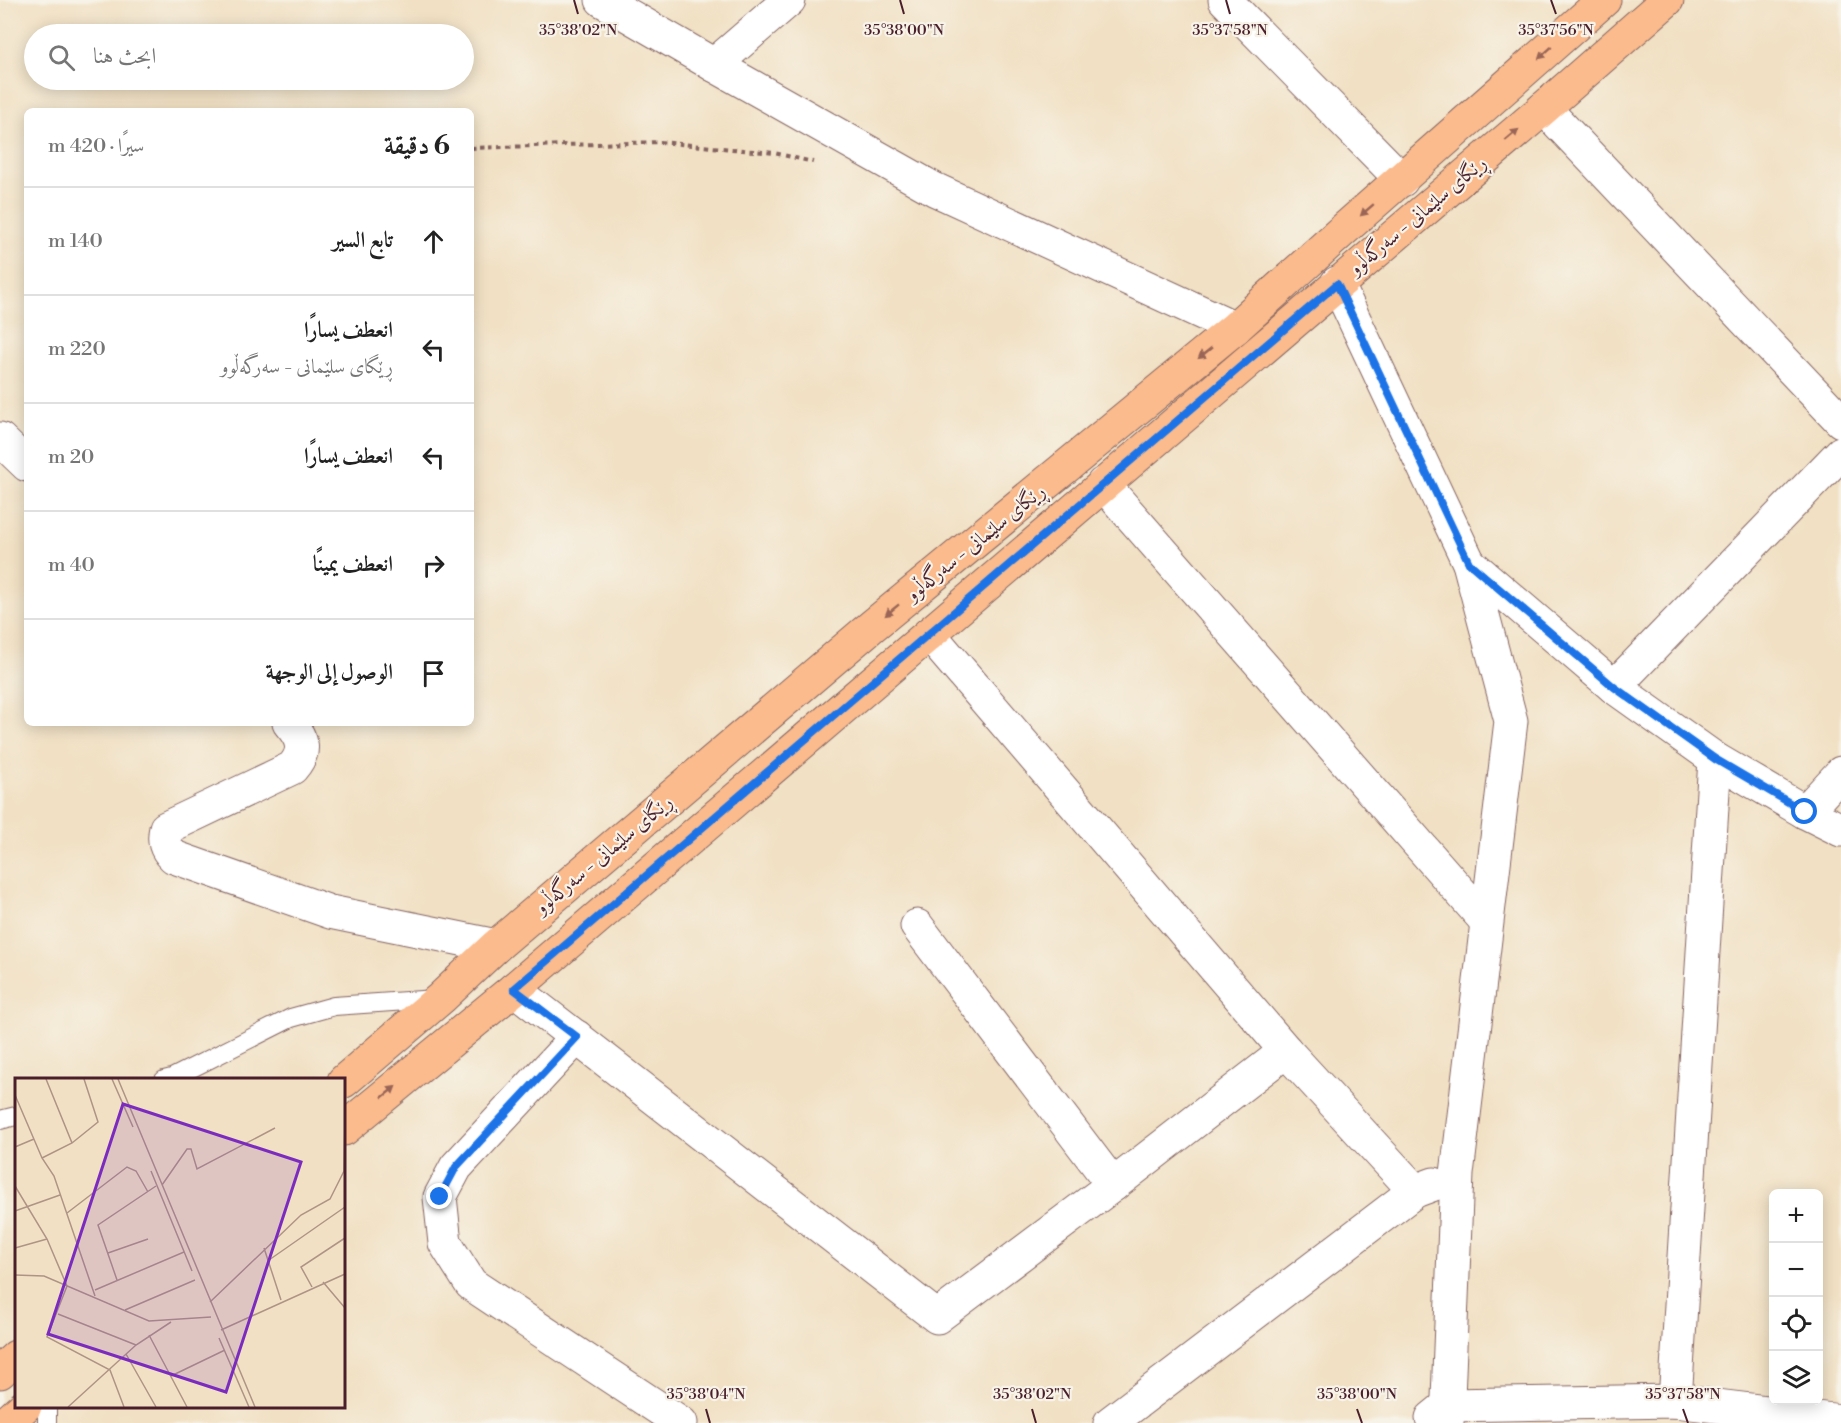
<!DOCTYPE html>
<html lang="ar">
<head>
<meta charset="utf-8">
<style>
  body { margin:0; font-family:"Libre Bodoni",Amiri,serif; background:#f2f2f2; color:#222; direction:rtl }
  .controls { position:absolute; right:18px; bottom:18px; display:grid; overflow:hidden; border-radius:9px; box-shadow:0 3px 15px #0003 }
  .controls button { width:54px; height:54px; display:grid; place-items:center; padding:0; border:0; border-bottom:2px solid #e0e0e0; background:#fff; color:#222; font:30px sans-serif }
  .stop { position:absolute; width:18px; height:18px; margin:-14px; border:4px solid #1a73e8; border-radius:50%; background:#fff }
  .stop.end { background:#1a73e8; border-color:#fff; box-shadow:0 2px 6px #0008 }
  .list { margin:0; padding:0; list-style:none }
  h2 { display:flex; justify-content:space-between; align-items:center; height:78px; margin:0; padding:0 24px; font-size:26px }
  h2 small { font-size:20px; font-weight:400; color:#767676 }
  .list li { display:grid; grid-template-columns:39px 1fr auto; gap:18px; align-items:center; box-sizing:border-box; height:108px; padding:0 24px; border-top:2px solid #e0e0e0 }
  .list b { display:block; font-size:22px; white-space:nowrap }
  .list p { margin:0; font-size:20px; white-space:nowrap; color:#767676 }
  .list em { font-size:20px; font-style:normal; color:#767676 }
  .icon { flex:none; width:33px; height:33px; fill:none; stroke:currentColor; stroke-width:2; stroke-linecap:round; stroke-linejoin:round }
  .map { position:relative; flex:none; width:1841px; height:1423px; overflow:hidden; direction:ltr }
  .search { position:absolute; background:#fff; box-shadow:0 3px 15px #0003; left:24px; top:24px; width:450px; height:66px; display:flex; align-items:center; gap:15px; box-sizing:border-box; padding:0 21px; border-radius:33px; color:#767676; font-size:22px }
  .panel { position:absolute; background:#fff; box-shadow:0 3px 15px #0003; left:24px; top:108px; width:450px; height:618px; border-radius:9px; direction:rtl }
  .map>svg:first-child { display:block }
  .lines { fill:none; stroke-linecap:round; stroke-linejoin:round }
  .lane-casing { stroke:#846360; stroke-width:20 }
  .street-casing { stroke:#846360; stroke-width:35 }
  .primary-casing { stroke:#846360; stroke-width:35 }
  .path { stroke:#846360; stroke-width:4; stroke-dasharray:4.5 4.5; stroke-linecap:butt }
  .lane { stroke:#fff; stroke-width:18 }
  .street { stroke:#fff; stroke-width:33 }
  .primary { stroke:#fbbb8c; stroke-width:33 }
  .oneway { fill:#9a6557 }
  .route { stroke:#1a73e8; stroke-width:8 }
  .ticks { fill:none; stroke:#4a1f2b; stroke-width:2 }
  .labels { text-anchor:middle; stroke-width:4.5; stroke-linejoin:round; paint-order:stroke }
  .street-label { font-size:20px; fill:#4a1f2b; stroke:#f7f3e8 }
  .inset-road { fill:none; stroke:#ae9386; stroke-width:1.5 }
  .view { fill:#7b2cbf; fill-opacity:0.15; stroke:#7b2cbf; stroke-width:3 }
  .inset-edge { fill:none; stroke:#4a1f2b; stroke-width:3 }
  .ticks-label { font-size:15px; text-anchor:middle; fill:#4a1f2b; stroke:#f7f3e8; stroke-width:4.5; stroke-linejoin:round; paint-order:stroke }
</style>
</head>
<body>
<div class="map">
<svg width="1841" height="1423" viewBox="0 0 1841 1423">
  <rect width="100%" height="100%" fill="#f7f3e8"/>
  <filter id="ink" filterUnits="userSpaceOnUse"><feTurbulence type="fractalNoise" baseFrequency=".0167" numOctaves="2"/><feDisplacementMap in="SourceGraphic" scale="12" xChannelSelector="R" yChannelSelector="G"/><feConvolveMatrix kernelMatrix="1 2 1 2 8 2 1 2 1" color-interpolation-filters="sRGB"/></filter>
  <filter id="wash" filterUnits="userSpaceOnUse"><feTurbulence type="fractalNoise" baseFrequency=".008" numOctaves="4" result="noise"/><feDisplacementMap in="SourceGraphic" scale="24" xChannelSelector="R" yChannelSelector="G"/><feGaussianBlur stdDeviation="1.35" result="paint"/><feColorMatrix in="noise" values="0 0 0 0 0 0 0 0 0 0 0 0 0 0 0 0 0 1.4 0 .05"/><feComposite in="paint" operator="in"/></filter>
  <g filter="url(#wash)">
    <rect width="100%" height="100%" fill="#f1e0c3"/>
  </g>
  <g filter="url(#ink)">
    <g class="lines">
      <defs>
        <g id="lane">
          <polyline points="164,1080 172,1078 291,1018 334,1006 436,999"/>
          <polyline points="0,1120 16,1116"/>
          <polyline points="47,1406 47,1423"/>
        </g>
        <g id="street">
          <polyline points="602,0 714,65 934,189 1235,328"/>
          <polyline points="1225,0 1402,180"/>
          <polyline points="714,65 789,0"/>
          <polyline points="1544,108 1841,421"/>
          <polyline points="1337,283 1469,563 1511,721 1457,1174 1447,1423"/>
          <polyline points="0,439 27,465"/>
          <polyline points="1103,484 1486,921"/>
          <polyline points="1469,563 1614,687 1715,759 1805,812 1841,830"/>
          <polyline points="929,634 1286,1051 1415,1191"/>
          <polyline points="1614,687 1841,453"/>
          <path d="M 289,723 C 303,739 307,751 292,768 L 166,828 C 163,841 165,848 174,857 L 330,912 L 496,946"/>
          <polyline points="1805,812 1841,773"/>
          <polyline points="917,926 1113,1185"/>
          <polyline points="514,989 937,1317 1113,1185 1286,1051"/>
          <polyline points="577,1037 456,1167 440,1197 445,1243 471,1284 681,1423"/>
          <polyline points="1675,1401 1715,759"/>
          <polyline points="1432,1418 1448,1405 1675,1401 1841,1421"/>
          <polyline points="1110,1423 1415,1191 1434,1184"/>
        </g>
        <g id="primary">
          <polyline points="344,1081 441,998 496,946 871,627 1235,328 1341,232 1604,0"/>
          <polyline points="344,1129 514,989 1544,108 1667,0"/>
          <polyline points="0,1372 16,1357"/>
          <polyline points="6,1423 25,1406"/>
        </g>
      </defs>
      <use href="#lane" class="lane-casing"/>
      <use href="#street" class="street-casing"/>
      <use href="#primary" class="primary-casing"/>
      <polyline class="path" points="471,148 660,142 774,153 813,162"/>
      <use href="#lane" class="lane"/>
      <use href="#street" class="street"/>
      <use href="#primary" class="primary"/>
    </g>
    <defs><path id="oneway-solid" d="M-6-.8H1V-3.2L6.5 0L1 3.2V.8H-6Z" transform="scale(1.5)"/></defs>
    <g class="oneway">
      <use href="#oneway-solid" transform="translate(1545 53) rotate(138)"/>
      <use href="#oneway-solid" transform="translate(1512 135) rotate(-40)"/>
      <use href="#oneway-solid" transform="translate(1367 210) rotate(139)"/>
      <use href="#oneway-solid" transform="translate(1205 353) rotate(141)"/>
      <use href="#oneway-solid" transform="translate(892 610) rotate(141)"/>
      <use href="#oneway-solid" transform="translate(389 1092) rotate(-39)"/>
    </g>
  </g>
  <g class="lines" filter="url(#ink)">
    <polyline class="route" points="440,1197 456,1167 577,1037 514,989 1337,284 1469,563 1614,687 1715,759 1805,812"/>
  </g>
  <path class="ticks" d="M 574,0 L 578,14M 900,0 L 904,14M 1226,0 L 1230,14M 1551,0 L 1556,14M 706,1409 L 710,1423M 1032,1409 L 1036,1423M 1357,1409 L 1362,1423M 1683,1409 L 1688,1423"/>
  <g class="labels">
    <g class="street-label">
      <text transform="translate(1417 215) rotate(-40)" y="7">ڕێگای سلێمانی - سەرگەڵوو</text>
      <text transform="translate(975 542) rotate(-39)" y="7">ڕێگای سلێمانی - سەرگەڵوو</text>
      <text transform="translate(603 854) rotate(-40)" y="7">ڕێگای سلێمانی - سەرگەڵوو</text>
    </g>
  </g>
  <g transform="translate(15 1078)">
    <rect width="330" height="330" fill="#f1e0c3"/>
    <path class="inset-road" d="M 97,1 L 118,49M 103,1 L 240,329M 0,17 L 27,80 L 39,98 L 80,218M 57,65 L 83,44 L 69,1M 0,69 L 19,61M 27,80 L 57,65 L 31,1M 136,93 L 177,193M 147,107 L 172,71 L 176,71 L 182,91 L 260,50M 0,108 L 32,161 L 52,208 L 32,259 L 95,292 L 109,329M 0,133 L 45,117M 52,135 L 112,89 L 121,93 L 133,114M 0,170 L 32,161M 249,170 L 266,222M 93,175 L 133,161M 254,182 L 330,129M 0,197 L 29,198 L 134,243 L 196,239M 102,202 L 83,147 L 141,108M 308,204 L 330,230M 297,209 L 286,189 L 330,160M 80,212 L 169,174M 195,224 L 286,137 L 315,121 L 329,93 L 330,41M 110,232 L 180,202M 43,236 L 121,267M 206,252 L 330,196M 134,257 L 172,329M 204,260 L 234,329M 111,276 L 141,329M 156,298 L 210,272M 53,329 L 121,267 L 156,244"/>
    <path class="view" d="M 108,26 L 286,84 L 211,314 L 33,256 Z"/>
    <rect width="330" height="330" class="inset-edge"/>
  </g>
  <g class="ticks-label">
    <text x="578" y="35">35°38'02"N</text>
    <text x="904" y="35">35°38'00"N</text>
    <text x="1230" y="35">35°37'58"N</text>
    <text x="1556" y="35">35°37'56"N</text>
    <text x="1683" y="1399">35°37'58"N</text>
    <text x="706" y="1399">35°38'04"N</text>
    <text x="1032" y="1399">35°38'02"N</text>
    <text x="1357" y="1399">35°38'00"N</text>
  </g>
</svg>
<div class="controls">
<button>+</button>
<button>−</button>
<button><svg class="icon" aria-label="locate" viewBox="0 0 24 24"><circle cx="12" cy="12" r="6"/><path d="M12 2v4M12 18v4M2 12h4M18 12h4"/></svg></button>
<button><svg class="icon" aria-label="layers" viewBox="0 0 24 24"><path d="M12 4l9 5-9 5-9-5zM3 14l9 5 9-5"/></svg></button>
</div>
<div class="stop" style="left:1805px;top:812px"></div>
<div class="stop end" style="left:440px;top:1197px"></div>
<div class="search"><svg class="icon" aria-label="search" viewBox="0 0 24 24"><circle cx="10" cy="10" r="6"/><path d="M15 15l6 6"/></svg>ابحث هنا</div>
<section class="panel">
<h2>6 دقيقة<small>سيرًا · 420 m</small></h2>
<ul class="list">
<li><svg class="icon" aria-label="ahead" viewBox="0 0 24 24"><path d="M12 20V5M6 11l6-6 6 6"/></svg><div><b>تابع السير</b></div><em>140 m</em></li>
<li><svg class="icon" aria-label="left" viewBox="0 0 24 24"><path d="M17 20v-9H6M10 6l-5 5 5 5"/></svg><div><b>انعطف يسارًا</b><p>ڕێگای سلێمانی - سەرگەڵوو</p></div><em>220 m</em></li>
<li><svg class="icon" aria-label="left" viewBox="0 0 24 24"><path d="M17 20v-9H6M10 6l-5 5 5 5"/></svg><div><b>انعطف يسارًا</b></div><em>20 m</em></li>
<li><svg class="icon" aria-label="right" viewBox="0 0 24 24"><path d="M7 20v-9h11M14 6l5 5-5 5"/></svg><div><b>انعطف يمينًا</b></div><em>40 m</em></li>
<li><svg class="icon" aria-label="arrive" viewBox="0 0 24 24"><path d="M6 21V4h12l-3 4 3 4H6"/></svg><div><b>الوصول إلى الوجهة</b></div></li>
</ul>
</section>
</div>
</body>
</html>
